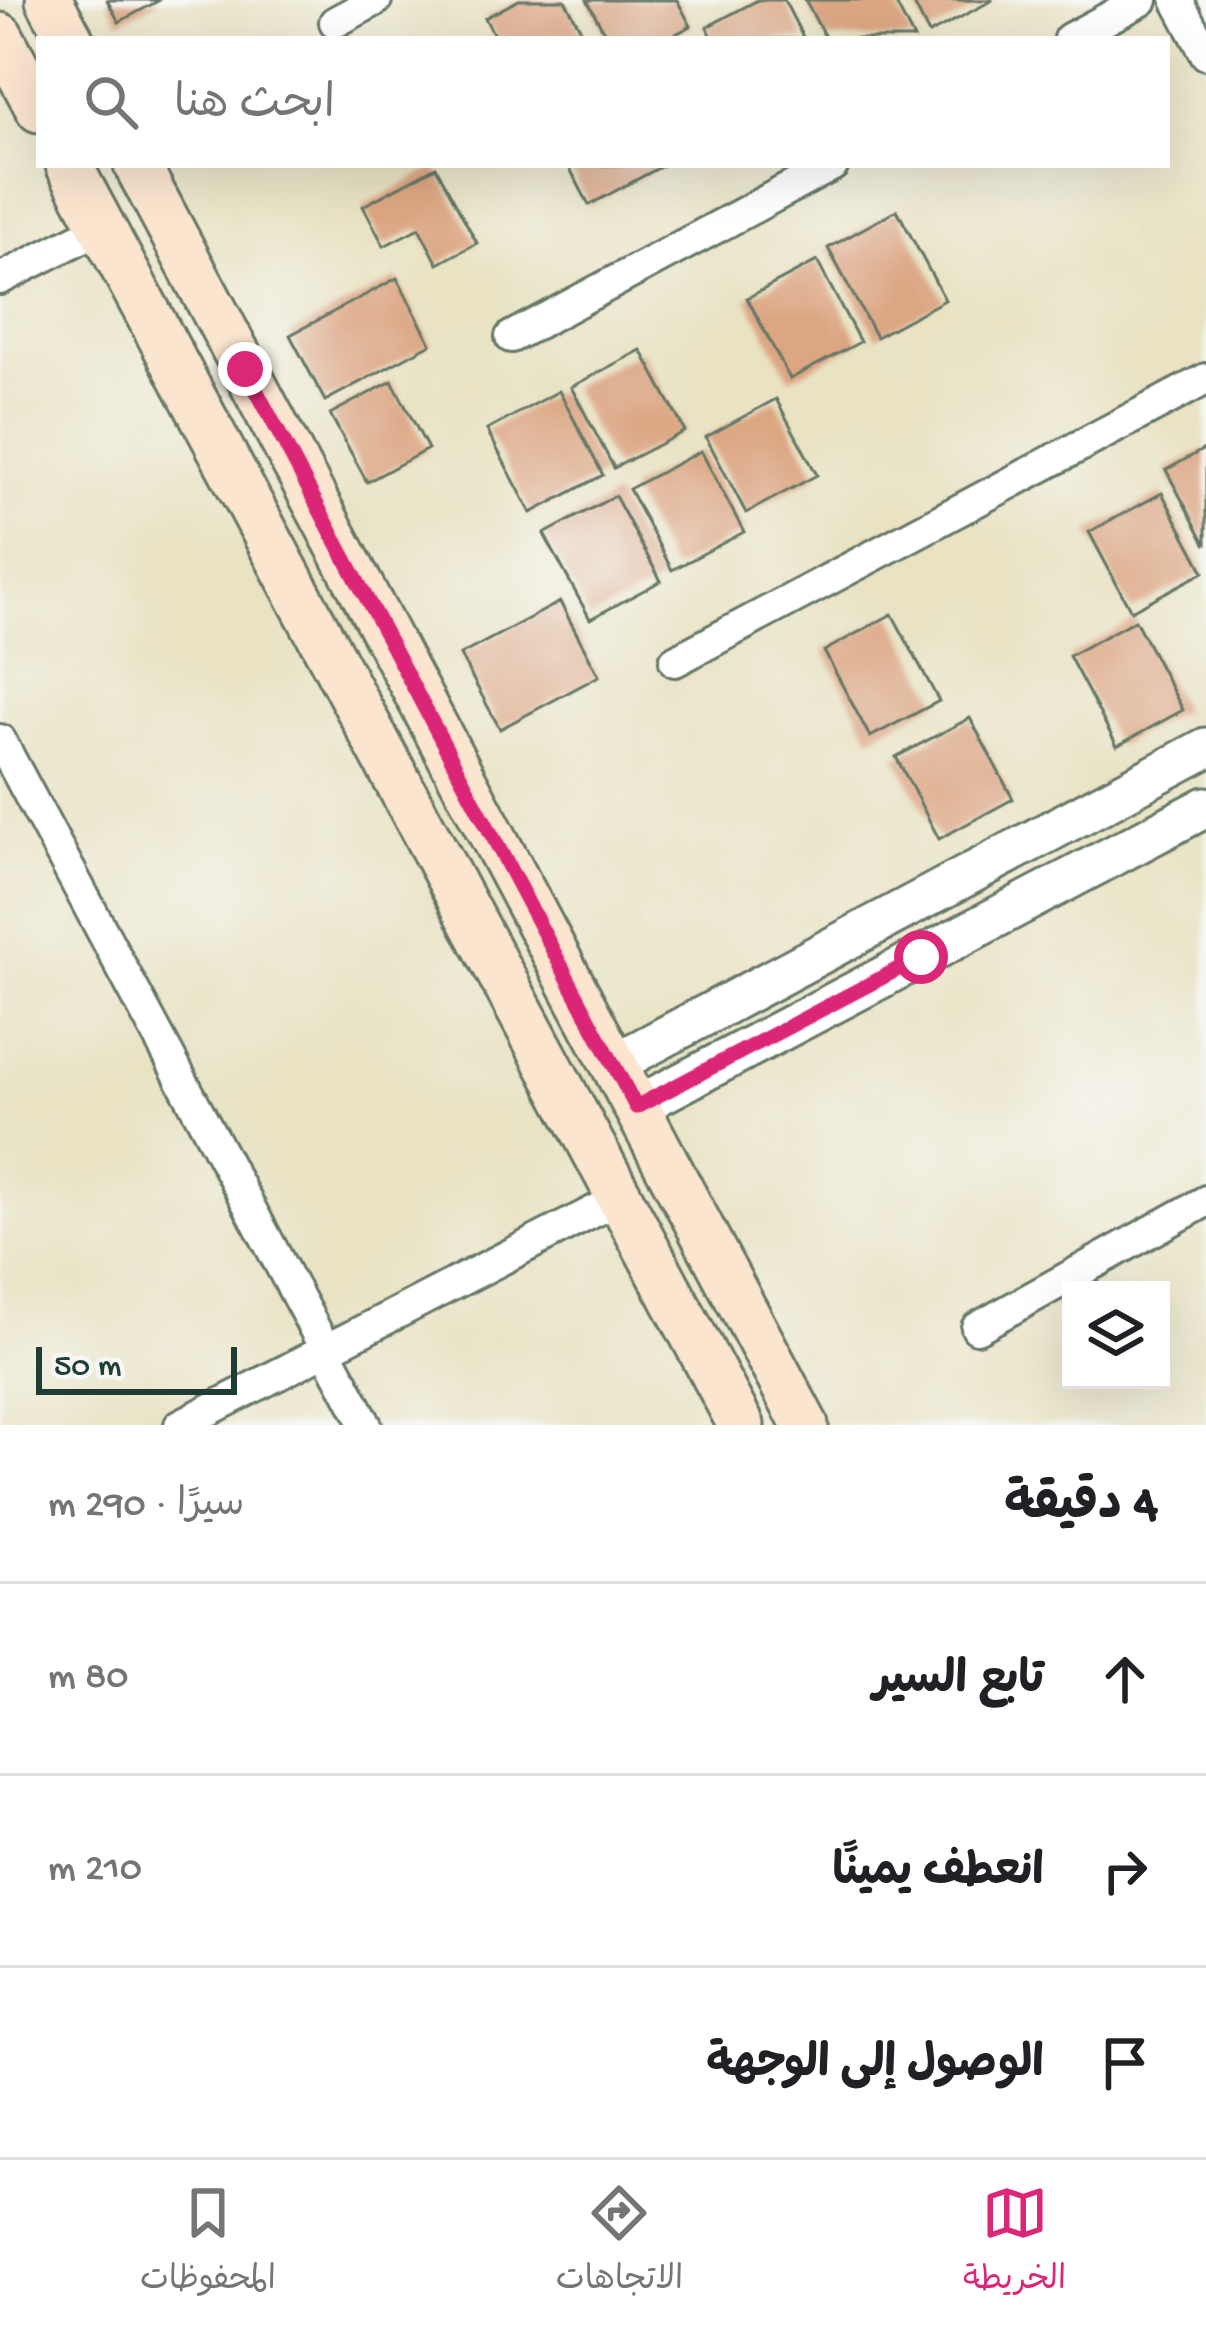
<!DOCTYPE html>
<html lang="ar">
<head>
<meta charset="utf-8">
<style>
  body { margin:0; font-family:"Gochi Hand","Playpen Sans Arabic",sans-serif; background:#f6f6f6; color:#202124; direction:rtl }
  .controls { position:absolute; right:36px; bottom:36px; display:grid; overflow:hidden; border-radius:0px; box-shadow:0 12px 48px #0002 }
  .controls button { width:108px; height:108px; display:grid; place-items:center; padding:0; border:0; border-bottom:3px solid #e0e0e0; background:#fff; color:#202124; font:60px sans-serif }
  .scale { position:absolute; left:36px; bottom:30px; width:201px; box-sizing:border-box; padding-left:12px; border:6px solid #1f3d34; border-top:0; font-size:33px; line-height:42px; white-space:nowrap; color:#1f3d34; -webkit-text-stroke:9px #f6f6f2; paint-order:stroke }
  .stop { position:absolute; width:36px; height:36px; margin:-27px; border:9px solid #db2777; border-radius:50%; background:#fff }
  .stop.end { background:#db2777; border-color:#fff; box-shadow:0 3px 12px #0008 }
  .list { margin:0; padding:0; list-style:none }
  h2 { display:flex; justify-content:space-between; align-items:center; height:156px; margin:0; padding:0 48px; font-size:51px }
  h2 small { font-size:39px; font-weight:400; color:#757577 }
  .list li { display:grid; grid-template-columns:78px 1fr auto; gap:36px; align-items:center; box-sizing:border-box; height:192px; padding:0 48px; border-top:3px solid #e0e0e0 }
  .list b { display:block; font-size:45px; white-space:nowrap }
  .list em { font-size:39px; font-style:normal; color:#757577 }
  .icon { flex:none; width:66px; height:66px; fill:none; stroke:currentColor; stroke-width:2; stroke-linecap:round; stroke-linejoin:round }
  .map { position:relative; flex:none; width:1206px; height:1425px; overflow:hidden; direction:ltr }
  .search { position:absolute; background:#fff; box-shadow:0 12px 48px #0002; left:36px; right:36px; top:36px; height:132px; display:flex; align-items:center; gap:30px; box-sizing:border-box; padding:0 42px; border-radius:0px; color:#757577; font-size:45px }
  .sheet { height:732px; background:#fff }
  nav { display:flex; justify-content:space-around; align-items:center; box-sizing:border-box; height:168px; border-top:3px solid #e0e0e0; background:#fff; font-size:33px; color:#757577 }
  nav a { display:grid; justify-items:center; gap:6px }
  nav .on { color:#db2777 }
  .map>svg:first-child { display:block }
  .building { fill:#dca683 }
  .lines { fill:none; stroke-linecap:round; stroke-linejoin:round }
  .minor-casing { stroke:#676; stroke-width:36 }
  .tertiary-casing { stroke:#676; stroke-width:45 }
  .secondary-casing { stroke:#676; stroke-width:51 }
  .minor { stroke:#fff; stroke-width:30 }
  .tertiary { stroke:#fff; stroke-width:39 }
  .secondary { stroke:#fbe5cf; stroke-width:45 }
  .route { stroke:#db2777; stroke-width:15 }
</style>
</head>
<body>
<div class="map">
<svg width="1206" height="1425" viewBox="0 0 1206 1425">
  <rect width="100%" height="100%" fill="#f6f6f2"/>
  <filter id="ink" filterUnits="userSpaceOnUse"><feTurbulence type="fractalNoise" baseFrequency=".00833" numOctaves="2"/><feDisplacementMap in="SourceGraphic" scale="24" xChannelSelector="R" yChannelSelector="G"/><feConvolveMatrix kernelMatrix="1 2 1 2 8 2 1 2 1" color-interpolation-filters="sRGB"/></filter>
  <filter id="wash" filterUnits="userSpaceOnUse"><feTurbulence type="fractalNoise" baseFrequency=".004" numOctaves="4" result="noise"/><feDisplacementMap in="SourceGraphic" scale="48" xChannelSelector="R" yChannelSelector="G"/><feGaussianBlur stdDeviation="2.7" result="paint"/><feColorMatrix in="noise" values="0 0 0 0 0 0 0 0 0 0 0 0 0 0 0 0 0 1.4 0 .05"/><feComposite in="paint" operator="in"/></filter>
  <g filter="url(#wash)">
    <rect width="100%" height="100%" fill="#e9e3c4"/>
    <g id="blocks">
      <g class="building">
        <polygon points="107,0 160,0 119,22"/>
        <polygon points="519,0 565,0 586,39 496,39 485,18"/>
        <polygon points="587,0 677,0 691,26 666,39 608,39"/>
        <polygon points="758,0 784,0 804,39 713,39 707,27"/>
        <polygon points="805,0 894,0 914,39 826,39"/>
        <polygon points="912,0 993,0 929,34"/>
        <polygon points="568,165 664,165 589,205"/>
        <polygon points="436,167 477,243 438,264 419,228 384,246 363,206"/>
        <polygon points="897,210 945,300 876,337 828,248"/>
        <polygon points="817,261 860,342 790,379 747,298"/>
        <polygon points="397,278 431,344 325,401 290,335"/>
        <polygon points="641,350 685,431 614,468 571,387"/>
        <polygon points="392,381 428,449 367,482 330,414"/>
        <polygon points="559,391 603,475 531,513 487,430"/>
        <polygon points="776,399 817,475 746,513 706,437"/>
        <polygon points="1206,448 1206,545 1166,470"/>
        <polygon points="701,451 744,532 672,570 629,489"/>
        <polygon points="1162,493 1204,572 1131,611 1089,532"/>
        <polygon points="615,496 661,581 590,619 544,534"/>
        <polygon points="560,602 599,676 500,729 460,655"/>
        <polygon points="892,614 939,701 870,737 824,651"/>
        <polygon points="1135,620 1183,710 1117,746 1069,656"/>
        <polygon points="970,718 1013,799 939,839 896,757"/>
      </g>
    </g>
  </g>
  <g filter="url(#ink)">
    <use href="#blocks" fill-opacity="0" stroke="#676" stroke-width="3"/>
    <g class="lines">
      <defs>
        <g id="minor">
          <polyline points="1177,0 1206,54"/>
          <polyline points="335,22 376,0"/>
          <polyline points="1069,39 1142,0"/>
          <polyline points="0,279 102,227"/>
          <polyline points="511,337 833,165"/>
          <polyline points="675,661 1206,379"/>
          <polyline points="0,740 366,1425"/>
          <polyline points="977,1328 1206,1201"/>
          <polyline points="180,1425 620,1198"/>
        </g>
        <g id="tertiary">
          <polyline points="614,1064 1206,748"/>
          <polyline points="636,1107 1206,807"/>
        </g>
        <g id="secondary">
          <polyline points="49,0 70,39"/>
          <polyline points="0,36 39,109"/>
          <polyline points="69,165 741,1425"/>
          <polyline points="137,165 805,1425"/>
        </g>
      </defs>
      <use href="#minor" class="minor-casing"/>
      <use href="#tertiary" class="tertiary-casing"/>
      <use href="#secondary" class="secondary-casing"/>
      <use href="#minor" class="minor"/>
      <use href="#tertiary" class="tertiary"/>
      <use href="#secondary" class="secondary"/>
    </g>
  </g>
  <g class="lines" filter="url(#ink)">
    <polyline class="route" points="245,369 636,1107 921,957"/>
  </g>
</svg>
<div class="controls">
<button><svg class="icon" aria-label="layers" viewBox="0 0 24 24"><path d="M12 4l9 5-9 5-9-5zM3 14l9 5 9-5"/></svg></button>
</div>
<div class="scale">50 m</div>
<div class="stop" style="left:921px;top:957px"></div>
<div class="stop end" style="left:245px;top:369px"></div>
<div class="search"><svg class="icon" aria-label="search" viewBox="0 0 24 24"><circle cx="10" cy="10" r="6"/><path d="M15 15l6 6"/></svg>ابحث هنا</div>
</div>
<section class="sheet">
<h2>4 دقيقة<small>سيرًا · 290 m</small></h2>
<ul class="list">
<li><svg class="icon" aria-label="ahead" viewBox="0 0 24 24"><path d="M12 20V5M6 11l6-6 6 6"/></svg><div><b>تابع السير</b></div><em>80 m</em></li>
<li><svg class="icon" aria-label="right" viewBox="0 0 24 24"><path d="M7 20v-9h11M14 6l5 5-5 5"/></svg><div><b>انعطف يمينًا</b></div><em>210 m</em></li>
<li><svg class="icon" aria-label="arrive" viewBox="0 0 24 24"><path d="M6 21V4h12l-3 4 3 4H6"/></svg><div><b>الوصول إلى الوجهة</b></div></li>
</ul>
</section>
<nav>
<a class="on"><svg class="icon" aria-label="map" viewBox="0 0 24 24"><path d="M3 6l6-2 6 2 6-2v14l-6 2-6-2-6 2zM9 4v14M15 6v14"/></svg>الخريطة</a>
<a><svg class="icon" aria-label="directions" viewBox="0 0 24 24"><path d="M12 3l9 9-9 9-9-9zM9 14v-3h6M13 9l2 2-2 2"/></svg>الاتجاهات</a>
<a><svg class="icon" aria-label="saved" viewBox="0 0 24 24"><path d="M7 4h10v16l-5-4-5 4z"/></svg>المحفوظات</a>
</nav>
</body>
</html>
